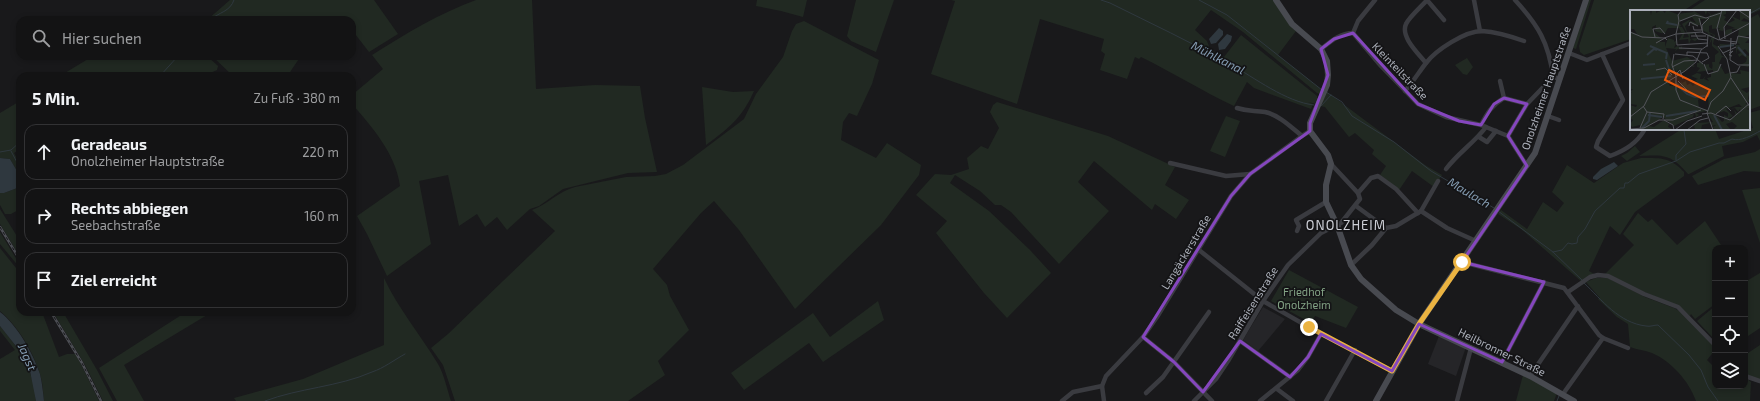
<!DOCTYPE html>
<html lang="de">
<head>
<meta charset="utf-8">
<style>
  body { margin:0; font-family:"Exo 2",sans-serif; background:#202022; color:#f1f3f6 }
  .controls { position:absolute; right:12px; bottom:12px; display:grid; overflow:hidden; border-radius:8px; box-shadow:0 2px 6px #0003 }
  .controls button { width:36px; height:36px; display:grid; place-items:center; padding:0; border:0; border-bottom:1px solid #323234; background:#131314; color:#f1f3f6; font:20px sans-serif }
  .stop { position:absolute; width:12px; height:12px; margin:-9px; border:3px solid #ebb341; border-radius:50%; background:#fff }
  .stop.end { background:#ebb341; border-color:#fff; box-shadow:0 1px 4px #0008 }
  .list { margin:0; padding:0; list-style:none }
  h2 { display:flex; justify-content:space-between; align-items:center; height:52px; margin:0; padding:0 16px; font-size:17px }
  h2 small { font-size:13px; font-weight:400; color:#9d9ea0 }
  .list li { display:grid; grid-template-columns:26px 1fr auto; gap:12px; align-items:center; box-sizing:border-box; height:56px; margin:0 8px 8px; padding:0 8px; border:1px solid #323234; border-radius:12px }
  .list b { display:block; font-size:15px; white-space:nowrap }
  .list p { margin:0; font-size:13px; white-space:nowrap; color:#9d9ea0 }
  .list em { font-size:13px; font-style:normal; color:#9d9ea0 }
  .icon { flex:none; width:22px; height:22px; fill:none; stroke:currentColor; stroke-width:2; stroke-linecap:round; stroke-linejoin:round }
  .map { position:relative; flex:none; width:1760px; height:401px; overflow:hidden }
  .search { position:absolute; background:#131314; box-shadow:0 2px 6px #0003; left:16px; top:16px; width:340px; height:44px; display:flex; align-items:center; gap:10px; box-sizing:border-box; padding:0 14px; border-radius:12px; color:#9d9ea0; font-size:15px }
  .panel { position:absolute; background:#131314; box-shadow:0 2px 6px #0003; left:16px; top:72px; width:340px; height:244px; border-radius:12px }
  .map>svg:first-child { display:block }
  .built { fill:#252528 }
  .green { fill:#212922 }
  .water { fill:#2f383f }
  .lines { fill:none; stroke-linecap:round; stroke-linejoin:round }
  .stream { stroke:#2f383f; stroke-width:1 }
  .street { stroke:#3a3b40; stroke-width:4.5 }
  .secondary { stroke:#484a50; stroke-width:6 }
  .rail-casing { stroke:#4d4f55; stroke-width:2.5 }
  .rail { stroke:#141416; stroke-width:1; stroke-dasharray:3; stroke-linecap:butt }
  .route { stroke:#ebb341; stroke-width:5 }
  .marked { fill:none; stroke:#8546be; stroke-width:3; stroke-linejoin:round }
  .labels { text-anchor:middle; stroke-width:3.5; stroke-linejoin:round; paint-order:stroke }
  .street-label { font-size:11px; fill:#acb0ba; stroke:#141416 }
  .park-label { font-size:11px; fill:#84a486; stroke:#141416 }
  .water-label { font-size:12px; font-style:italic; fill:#859db3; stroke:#141416 }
  .quarter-label { font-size:13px; letter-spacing:1px; fill:#cdcfd6; stroke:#141416 }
  .inset-river { fill:none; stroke:#2f383f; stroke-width:2 }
  .inset-road { fill:none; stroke:#54555b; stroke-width:1 }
  .view { fill:#e8590c; fill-opacity:0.15; stroke:#e8590c; stroke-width:2 }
  .inset-edge { fill:none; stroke:#acb0ba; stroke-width:2 }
</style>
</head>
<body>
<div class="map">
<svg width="1760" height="401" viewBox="0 0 1760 401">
  <rect width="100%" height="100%" fill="#19191b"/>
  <g class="built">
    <polygon points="1263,307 1285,319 1258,351 1243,340"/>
    <polygon points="1439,336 1466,347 1456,376 1428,364"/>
  </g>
  <g class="green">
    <polygon points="230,0 374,0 398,34 369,52 352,30 352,20 207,20"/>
    <path d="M 476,0 L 532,0 L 536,89 L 595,85 L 640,86 L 645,118 L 657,172 L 628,173 L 563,189 L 539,206 L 530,209 L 507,230 L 497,217 L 485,227 L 477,214 L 459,226 L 448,175 L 419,181 L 431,244 L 387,276 L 367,234 L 357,216 L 400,186 C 396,154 372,127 352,104 L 352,95 L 383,69 L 372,55 C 405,34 440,13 476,0 Z"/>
    <polygon points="757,0 807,0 803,17 781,11 756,6"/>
    <polygon points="856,0 894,0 876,52 851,41 847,36"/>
    <path d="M 951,0 L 1275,0 L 1296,31 L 1278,55 L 1322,90 L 1320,94 L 1317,93 L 1243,32 L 1211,10 L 1195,30 L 1207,41 L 1210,49 L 1224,57 L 1241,35 L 1317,96 L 1318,99 L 1316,104 L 1308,102 L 1313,104 L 1311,109 L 1254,88 L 1247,82 L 1234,106 C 1202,91 1172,72 1141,57 L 1139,59 L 1135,57 L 1127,79 L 1100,70 L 1105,54 L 1101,51 L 1104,39 L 1040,19 L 1017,104 L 931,74 L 955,1 Z"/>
    <polygon points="1589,0 1591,0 1576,49 1573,48"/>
    <polygon points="1594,0 1700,0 1683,11 1631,11 1631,39 1584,55 1580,52 1579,46"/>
    <polygon points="1705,0 1760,0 1760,10 1749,15 1749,11 1688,11"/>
    <polygon points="1758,14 1760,18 1760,106 1749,110 1749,19"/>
    <path d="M 804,21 L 879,60 L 872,84 L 857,116 L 849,113 L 843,122 L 841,140 L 876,158 L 887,143 L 921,165 L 919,175 L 881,225 L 795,309 L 739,230 L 714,201 L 701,213 L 653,269 L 667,285 L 670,296 L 689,330 L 658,361 L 665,375 L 628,401 L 455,401 L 443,365 L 431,348 L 448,334 L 555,231 L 532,210 C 548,204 559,191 575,187 L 626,177 L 655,176 L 666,174 L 683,165 L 744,119 L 756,94 L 783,57 L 792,31 L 796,24 Z"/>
    <polygon points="93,56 207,56 218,66 217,70 208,74 192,76 60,76"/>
    <polygon points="212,56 301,56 292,69 288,76 233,76"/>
    <polygon points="1467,58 1473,67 1467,75 1463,74 1455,65"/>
    <path d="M 702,87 L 733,92 L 754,91 C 742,118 729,128 706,145 Z"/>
    <polygon points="1327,92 1425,165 1442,175 1434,187 1412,171 1399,190 1380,175 1386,166 1372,154 1374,150 1355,133 1349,137 1325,107 1320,106"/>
    <polygon points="20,101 20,149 14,153 20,164 20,176 10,159 0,158 0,113"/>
    <polygon points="997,102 1108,136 1175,167 1165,185 1189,200 1176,219 1155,204 1152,210 1094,161 1078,182 1109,211 1059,264 1011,212 1001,205 995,205 980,191 955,175 950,183 989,211 1030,250 1051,273 1007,318 984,293 936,233 947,221 916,195 935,174 951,175 969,169 967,158 981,146 988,149 999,128 990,112 993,105"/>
    <path d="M 1760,110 L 1760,141 L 1757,135 L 1743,142 L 1722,146 L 1724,156 L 1689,174 L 1688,174 C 1671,154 1664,155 1639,156 L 1682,129 L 1715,129 L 1719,139 L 1753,128 L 1749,113 Z"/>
    <polygon points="1226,116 1240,121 1225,157 1210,151"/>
    <polygon points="1635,146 1640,152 1627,161 1621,156 1627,153"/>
    <polygon points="1760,149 1760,172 1744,171 1698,185 1692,176 1724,159 1755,152"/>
    <path d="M 1641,158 C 1661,158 1670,157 1684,172 L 1684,176 L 1635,212 L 1620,235 L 1610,226 L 1589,271 L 1596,275 L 1582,282 L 1521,229 L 1498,214 L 1501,210 L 1527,229 L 1543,202 L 1557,212 L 1564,203 L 1552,192 L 1567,165 L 1594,183 L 1623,163 Z"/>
    <polygon points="20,187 20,209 11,214 5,214 0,205 0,193 4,193"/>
    <polygon points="1760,188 1760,243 1742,190"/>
    <polygon points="0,209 20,241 20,257 0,224"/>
    <polygon points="1638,213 1648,222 1652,219 1677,245 1705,221 1723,248 1715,248 1715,304 1695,319 1691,314 1690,316 1678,306 1604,275 1634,245 1623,234"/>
    <polygon points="0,232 20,265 20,268 0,244"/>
    <path d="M 0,248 L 20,273 L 20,312 L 42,312 L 59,357 L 67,354 L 76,354 L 99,401 L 44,401 C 43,392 43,383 40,374 C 33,351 18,326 0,311 Z"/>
    <polygon points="1289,270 1358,307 1346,328 1315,316 1311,323 1271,301"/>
    <polygon points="1760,273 1760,328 1745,338 1745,282"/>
    <path d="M 384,278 C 399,310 420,334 438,364 C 444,374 447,389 451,401 L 236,401 L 234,398 L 303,379 L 384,345 Z"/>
    <path d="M 1596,278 L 1608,278 L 1645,297 L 1674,308 L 1681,312 L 1715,346 L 1715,350 L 1707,360 L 1715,368 L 1715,386 L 1730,386 L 1732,388 L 1734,386 L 1745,386 L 1745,377 L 1751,382 L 1750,401 L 1696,401 C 1689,381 1671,361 1652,353 C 1645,350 1637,350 1630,347 L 1628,324 L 1617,317 L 1598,299 L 1600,298 L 1586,282 Z"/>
    <polygon points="878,301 884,320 823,362 809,343 744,390 731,373 813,313 830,337"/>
    <polygon points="1715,306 1715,340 1697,321"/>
    <polygon points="53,312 63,312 97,370 113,401 103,401 85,365"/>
    <polygon points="186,312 212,312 124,365 144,401 117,401 99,368"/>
    <path d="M 0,326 C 19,349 34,370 36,401 L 0,401 L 0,359 L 15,350 L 0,331 Z"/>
    <polygon points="1760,345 1760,380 1745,374 1745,355"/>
    <polygon points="1523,375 1557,393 1554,401 1516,401"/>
  </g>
  <g class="water">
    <polygon points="1219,28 1223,31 1223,35 1216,43 1211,44 1209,39"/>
    <polygon points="1227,34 1232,36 1231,41 1225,49 1219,50 1218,44"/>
    <polygon points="0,158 10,159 20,176 20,187 4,193 0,193"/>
    <polygon points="1614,162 1618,166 1597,180 1593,179 1593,177 1601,169"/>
    <path d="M 0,312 C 17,325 33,353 40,374 C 42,382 43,392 44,401 L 36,401 L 30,371 L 23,355 L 0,326 Z"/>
  </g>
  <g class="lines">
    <g class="stream">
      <path d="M 1101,0 L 1110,3 C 1150,23 1191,42 1230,64 C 1255,78 1286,102 1314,105"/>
      <polyline points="1199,0 1227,15 1322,90"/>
      <polyline points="1749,14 1760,8"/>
      <path d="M 210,20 C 219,12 230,12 234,0"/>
      <polyline points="160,76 178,56"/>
      <polyline points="1326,92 1342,102 1352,116 1394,142 1431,171 1494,208"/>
      <polyline points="1321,106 1331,95"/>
      <polyline points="11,151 20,168"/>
      <polyline points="0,152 11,150 20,142"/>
      <polyline points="1676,160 1676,155 1686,144 1684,130"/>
      <polyline points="1498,211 1553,252 1582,280"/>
      <path d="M 1553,252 L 1562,250 L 1568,243 L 1572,244 L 1577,243 L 1578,237 L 1585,229 L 1595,211 L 1620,188 L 1624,188 L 1625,183 L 1628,183 L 1639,174 L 1676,161 L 1690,152 L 1719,143 L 1724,143 L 1732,139 C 1740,142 1753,135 1760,131"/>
      <path d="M 1584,283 C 1602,300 1619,323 1646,326 C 1650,327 1654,325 1658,325 L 1689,355 L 1701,370 L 1708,387 L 1718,401"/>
      <path d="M 265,401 C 299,388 338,387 372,372 C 384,368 394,360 405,354"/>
      <polyline points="1557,401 1559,396"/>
    </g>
    <g class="street">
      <polyline points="1427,0 1444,20"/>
      <polyline points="1474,0 1480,31"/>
      <path d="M 1515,0 C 1538,25 1549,43 1553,77"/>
      <polyline points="1353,33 1358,21 1375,0"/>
      <path d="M 1321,49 C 1331,41 1340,33 1353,33 L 1381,66 L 1418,104 L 1446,117 L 1481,125 L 1508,136 L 1527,166"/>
      <polyline points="1569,53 1587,60 1631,43"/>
      <path d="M 1602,54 L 1623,100 L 1598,141 L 1596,147 L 1610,156 C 1626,150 1637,143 1645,129"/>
      <path d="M 1426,63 C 1419,54 1400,37 1406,24 C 1409,17 1422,6 1427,0"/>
      <polyline points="1500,81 1504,98"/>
      <path d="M 1405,91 C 1413,82 1419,72 1426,63 C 1436,50 1465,31 1482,31 C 1497,32 1510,36 1524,41"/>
      <path d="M 1237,108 C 1249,112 1254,110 1265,112 C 1279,115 1291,127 1302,136"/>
      <polyline points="1548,116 1559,120"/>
      <path d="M 1481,125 C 1487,113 1492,105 1504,98 L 1527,104"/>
      <polyline points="1508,136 1527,104 1553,77 1560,79"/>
      <polyline points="1479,137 1487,142 1496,131"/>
      <polyline points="1170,163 1226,176 1250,174"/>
      <path d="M 1446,169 C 1458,153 1474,143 1486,127"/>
      <polyline points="1358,193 1371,178 1378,176 1396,189 1418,213"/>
      <polyline points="1356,206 1386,228"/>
      <polyline points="1421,211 1447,228 1476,241"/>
      <polyline points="1297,231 1299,226 1296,220 1326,202"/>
      <polyline points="1199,250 1263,301 1321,334 1392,371"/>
      <polyline points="1462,262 1564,288 1599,335 1603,338 1628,348"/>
      <polyline points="1351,265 1372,245 1386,228 1396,226 1421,211 1438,181"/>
      <polyline points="1568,292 1590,277 1598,275 1608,276 1644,294 1678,307 1715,345"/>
      <polyline points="1143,337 1174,362 1212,401"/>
      <polyline points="1240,341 1290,377"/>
      <polyline points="1502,362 1544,282"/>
      <polyline points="1530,376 1578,306"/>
      <polyline points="1745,376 1760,381"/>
      <polyline points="1277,389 1293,401"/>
      <polyline points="1146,393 1163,377 1209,312"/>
      <polyline points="1563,394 1603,338"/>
      <polyline points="1062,401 1073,392 1102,386"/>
      <polyline points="1104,401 1102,386 1106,376 1143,337 1157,317 1231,196 1250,174 1302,136 1310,131"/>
      <polyline points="1194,401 1216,379 1228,361 1263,301 1288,265 1321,233 1341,223 1360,199 1358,193 1331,164"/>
      <polyline points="1260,401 1298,370 1308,357 1321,334"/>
      <polyline points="1326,401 1355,350"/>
      <polyline points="1457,401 1471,348"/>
    </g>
    <g class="secondary">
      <polyline points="1276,0 1292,24 1321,49 1327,61 1328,75 1327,85 1310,123 1310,131 1328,155 1331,164 1326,185 1326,202 1337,225 1351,265 1361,279 1396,310 1419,324 1530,376 1574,401"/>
      <polyline points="1376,401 1419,324 1535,153 1586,0"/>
    </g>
    <defs>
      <g id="rail">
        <polyline points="0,227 20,260"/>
        <polyline points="51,312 82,363 101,401"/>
      </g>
    </defs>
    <use href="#rail" class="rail-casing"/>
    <use href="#rail" class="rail"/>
  </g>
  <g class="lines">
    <polyline class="route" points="1309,327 1392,371 1419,324 1462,262"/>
  </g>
  <path class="marked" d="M 1353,33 L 1418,104 L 1459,121 L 1481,125 L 1494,104 L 1504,98 L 1527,104 L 1508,136 L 1527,166 L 1462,262 L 1544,282 L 1502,362 L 1419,324 L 1392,371 L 1321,334 L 1308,357 L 1290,377 L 1240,341 L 1203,392 L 1174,362 L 1143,337 L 1231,196 L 1250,174 L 1310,131 L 1310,123 L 1328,75 L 1321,49 L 1334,39 Z"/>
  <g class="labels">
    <g class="street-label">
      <text transform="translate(1400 71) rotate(46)" y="4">Kleinteilstraße</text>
      <text transform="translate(1546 88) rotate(-71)" y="4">Onolzheimer Hauptstraße</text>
      <text transform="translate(1186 252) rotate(-59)" y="4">Langäckerstraße</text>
      <text transform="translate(1253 303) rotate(-58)" y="4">Raiffeisenstraße</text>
      <text transform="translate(1502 352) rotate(26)" y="4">Heilbronner Straße</text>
    </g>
    <g class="park-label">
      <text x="1304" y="296">Friedhof<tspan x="1304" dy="13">Onolzheim</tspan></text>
    </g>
    <g class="water-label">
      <text transform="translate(1218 58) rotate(27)" y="4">Mühlkanal</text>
      <text transform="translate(1469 193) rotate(31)" y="4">Maulach</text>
      <text transform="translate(27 357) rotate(66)" y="4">Jagst</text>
    </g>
    <g class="quarter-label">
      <text x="1346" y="230">ONOLZHEIM</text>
    </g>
  </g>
  <g transform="translate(1630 10)">
    <rect width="120" height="120" fill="#19191b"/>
    <path d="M 0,0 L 20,0 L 21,5 L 22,0 L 26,0 L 26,3 L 32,0 L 35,3 L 36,0 L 47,4 L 64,2 L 62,0 L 76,8 L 79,8 L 80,4 L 77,1 L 76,5 L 74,0 L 79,2 L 81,5 L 96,0 L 96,4 L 93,5 L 96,7 L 94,10 L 99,13 L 105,10 L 101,6 L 110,10 L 110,0 L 120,0 L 120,11 L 114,8 L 111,11 L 120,12 L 120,25 L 113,27 L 120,28 L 115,33 L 120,33 L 120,45 L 115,39 L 112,41 L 114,45 L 120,46 L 120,55 L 118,57 L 110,55 L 116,52 L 117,48 L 112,45 L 109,47 L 108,44 L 111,43 L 107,39 L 106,45 L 106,35 L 88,37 L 92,46 L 96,47 L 97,48 L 92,47 L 89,53 L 95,64 L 99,63 L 99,55 L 100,63 L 111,64 L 110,60 L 120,62 L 120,77 L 111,79 L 117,83 L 120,80 L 118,89 L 120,91 L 115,94 L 120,94 L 120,98 L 116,99 L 120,100 L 120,120 L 103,120 L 107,116 L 102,112 L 96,114 L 101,120 L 84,120 L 83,117 L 86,115 L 82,116 L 80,113 L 72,115 L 71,120 L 65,120 L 64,114 L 70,109 L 67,113 L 83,112 L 76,101 L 66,103 L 69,105 L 66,107 L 65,103 L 67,101 L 61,101 L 59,105 L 64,104 L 63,107 L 44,116 L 33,107 L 19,116 L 24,117 L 34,110 L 39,114 L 38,117 L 44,120 L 10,120 L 10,115 L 2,117 L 0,114 L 3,110 L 0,108 L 0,95 L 6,97 L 7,95 L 0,94 L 0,83 L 2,83 L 0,82 L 3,79 L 0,79 L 0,21 L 7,24 L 4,19 L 0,19 ZM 62,7 L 66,13 L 59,10 L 52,14 L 59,27 L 53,28 L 55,22 L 52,17 L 49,17 L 51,16 L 49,12 ZM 70,9 L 77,9 L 73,12 L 72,20 L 78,23 L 79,27 L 82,27 L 79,23 L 84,25 L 81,28 L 79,35 L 82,29 L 82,36 L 89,42 L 85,45 L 85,52 L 82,52 L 83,59 L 82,56 L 82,59 L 79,57 L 79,54 L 74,55 L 68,50 L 69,53 L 67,53 L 67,57 L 70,58 L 67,62 L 83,60 L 83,63 L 77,63 L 81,63 L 81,67 L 77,68 L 79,71 L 74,69 L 76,65 L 73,69 L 70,69 L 71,64 L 67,63 L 61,66 L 68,69 L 65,70 L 67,72 L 63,76 L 60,73 L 63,72 L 57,75 L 56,71 L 52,73 L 51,71 L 51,77 L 44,69 L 46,75 L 40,76 L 37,70 L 43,68 L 41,58 L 43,62 L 43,59 L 46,60 L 44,64 L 49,59 L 47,63 L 51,65 L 51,62 L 57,60 L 61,55 L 63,57 L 65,56 L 66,57 L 65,56 L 62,55 L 65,52 L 57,47 L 42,51 L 36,38 L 46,39 L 45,42 L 47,39 L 60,40 L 52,39 L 52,36 L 50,38 L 48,36 L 44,38 L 47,30 L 44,32 L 44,30 L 38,28 L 35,37 L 35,32 L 30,32 L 32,29 L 24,22 L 22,17 L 26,15 L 25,21 L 31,23 L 35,23 L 38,18 L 49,18 L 51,22 L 46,22 L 53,23 L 49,30 L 58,29 L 59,34 L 61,29 L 65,31 L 69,31 L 65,31 L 68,29 L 66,28 L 60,29 L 60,24 L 63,24 L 64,23 L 57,22 L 55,16 L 60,11 L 63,15 L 70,15 L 70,18 L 71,11 ZM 95,14 L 105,18 L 96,20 L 94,24 L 97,25 L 102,23 L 102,19 L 109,19 L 107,32 L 110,35 L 90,34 L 88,37 L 83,34 L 85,25 L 79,22 L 79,16 L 82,15 L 82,19 L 90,18 L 88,20 L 93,21 ZM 71,87 L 78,87 L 79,100 L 69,98 L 68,90 ZM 109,94 L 112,97 L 106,97 L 100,99 L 105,98 L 108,102 L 110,99 L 111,104 L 110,101 L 108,104 L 104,100 L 106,106 L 94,111 L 103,106 L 96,99 ZM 94,101 L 98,103 L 98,107 L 94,105 L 94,111 L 92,112 L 85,104 Z" fill="#212922" fill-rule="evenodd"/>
    <path class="inset-river" d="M 38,11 L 37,13 L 47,15M 20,36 L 37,43 L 36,49M 90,37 L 104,35M 108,37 L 116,46M 17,45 L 24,39 L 27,40M 36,50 L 40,62M 13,55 L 25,54M 11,69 L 41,66M 47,74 L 56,82M 47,75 L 57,84 L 65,87 L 78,86 L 79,83M 18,105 L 32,107M 84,105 L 92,120M 36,106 L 67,101M 12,118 L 19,111 L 20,103"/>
    <path class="inset-road" d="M 108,0 L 120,8M 69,8 L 73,23M 49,11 L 48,5 L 52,0M 50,11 L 65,5 L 76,8 L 91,3M 59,16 L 60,12 L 68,16M 63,16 L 64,20 L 72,20 L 72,15 L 79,8M 0,22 L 12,27 L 34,28 L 46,24M 65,23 L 68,29 L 78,30M 46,24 L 49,11M 61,26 L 76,26M 108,26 L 120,28M 25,27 L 23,19 L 30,18 L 35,24M 95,29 L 94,17 L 107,0M 90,30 L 107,32M 90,30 L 87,18 L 92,0M 26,33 L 35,28 L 37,30M 100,33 L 106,34 L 108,26M 47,35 L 78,33M 47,35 L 46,24 L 71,22 L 89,30 L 120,13M 77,37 L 78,25M 49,38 L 72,39M 93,43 L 106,37M 99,43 L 103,41 L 99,45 L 102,46M 44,44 L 42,55 L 46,66M 45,44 L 63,46 L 73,54M 57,45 L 57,42 L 77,43 L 79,48 L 72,52M 100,50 L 101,28M 100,50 L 108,55 L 120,55M 74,54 L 78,64 L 88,61 L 91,54M 42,57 L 54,51 L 68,50M 26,60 L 35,58 L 42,65M 100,63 L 107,62 L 110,56M 45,65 L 50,60 L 53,69M 46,66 L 46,80 L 50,90 L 78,101M 101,68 L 120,97M 48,71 L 57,80M 17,102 L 34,104 L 33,109M 72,104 L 81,103 L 100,110 L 120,93M 86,104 L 96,96 L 101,101M 0,107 L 14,96 L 21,82 L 55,61 L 66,52 L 71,40 L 78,35M 34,110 L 43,115 L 44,120M 10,118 L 17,102 L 13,96M 0,119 L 14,118 L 29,110 L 43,110 L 71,100M 45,120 L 57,111 L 72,106M 57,120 L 70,110 L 78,108M 83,120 L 77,103 L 81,92 L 93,81 L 101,67 L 97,49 L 88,36"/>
    <path class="view" d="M 39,60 L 80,80 L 75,90 L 35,70 Z"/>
    <rect width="120" height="120" class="inset-edge"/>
  </g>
</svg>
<div class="controls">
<button>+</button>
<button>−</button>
<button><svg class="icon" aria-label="locate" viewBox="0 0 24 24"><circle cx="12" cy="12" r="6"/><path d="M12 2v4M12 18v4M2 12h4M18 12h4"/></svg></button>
<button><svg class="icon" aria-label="layers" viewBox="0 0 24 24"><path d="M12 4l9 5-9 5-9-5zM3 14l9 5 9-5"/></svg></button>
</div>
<div class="stop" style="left:1462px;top:262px"></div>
<div class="stop end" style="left:1309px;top:327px"></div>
<div class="search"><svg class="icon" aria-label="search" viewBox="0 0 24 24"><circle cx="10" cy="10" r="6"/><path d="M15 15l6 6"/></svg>Hier suchen</div>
<section class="panel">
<h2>5 Min.<small>Zu Fuß · 380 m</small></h2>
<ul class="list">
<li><svg class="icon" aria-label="ahead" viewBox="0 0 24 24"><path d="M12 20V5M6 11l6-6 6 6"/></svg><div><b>Geradeaus</b><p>Onolzheimer Hauptstraße</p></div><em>220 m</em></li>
<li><svg class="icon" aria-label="right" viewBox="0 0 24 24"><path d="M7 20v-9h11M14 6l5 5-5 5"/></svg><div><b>Rechts abbiegen</b><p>Seebachstraße</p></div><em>160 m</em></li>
<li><svg class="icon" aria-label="arrive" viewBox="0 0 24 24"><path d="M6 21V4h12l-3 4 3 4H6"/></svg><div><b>Ziel erreicht</b></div></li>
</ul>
</section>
</div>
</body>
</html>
